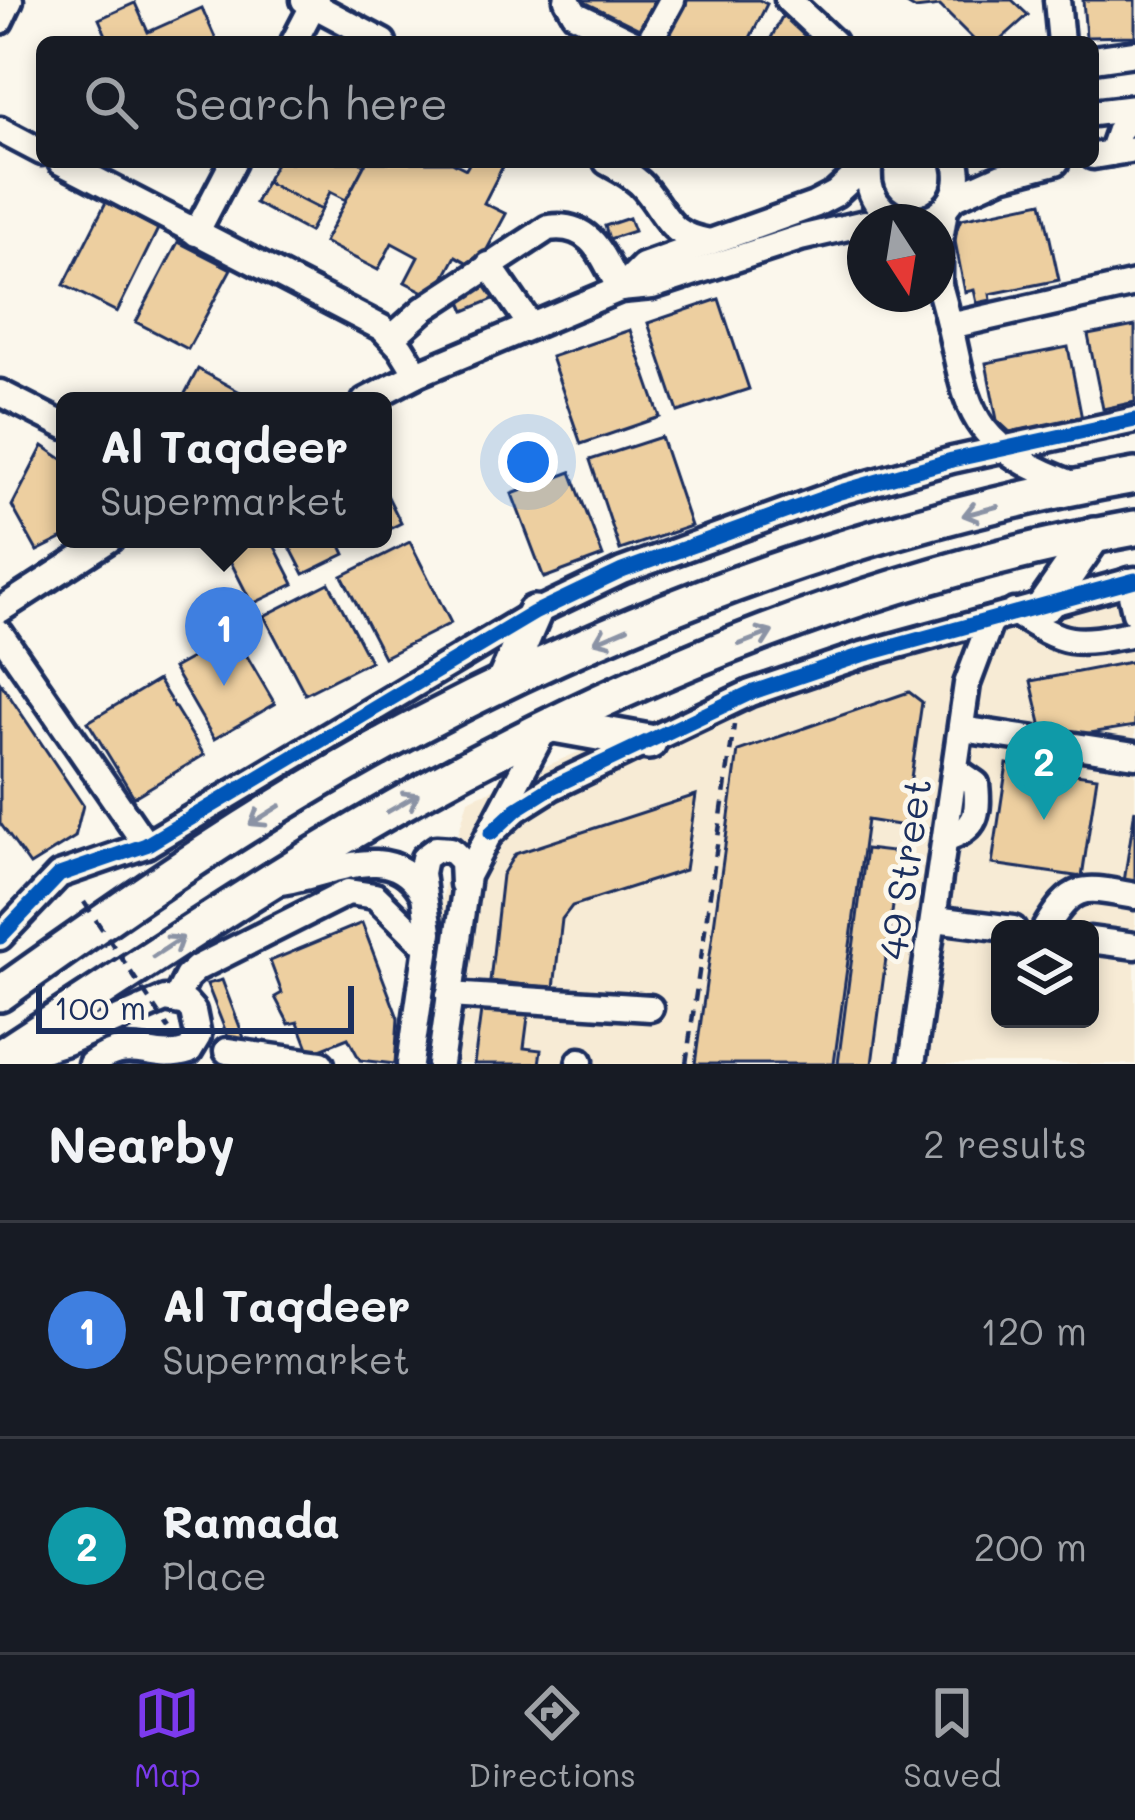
<!DOCTYPE html>
<html lang="en">
<head>
<meta charset="utf-8">
<style>
  body { margin:0; font-family:Mali,sans-serif; background:#20242c; color:#f1f3f6 }
  .controls { position:absolute; right:36px; bottom:36px; display:grid; overflow:hidden; border-radius:18px; box-shadow:0 6px 18px #0003 }
  .controls button { width:108px; height:108px; display:grid; place-items:center; padding:0; border:0; border-bottom:3px solid #363941; background:#171b24; color:#f1f3f6; font:60px sans-serif }
  .compass { position:absolute; left:847px; top:204px; width:108px; height:108px; border-radius:50%; background:#171b24; box-shadow:0 6px 18px #0003; rotate:168deg }
  .scale { position:absolute; left:36px; bottom:30px; width:318px; box-sizing:border-box; padding-left:12px; border:6px solid #1b2f5e; border-top:0; font-size:33px; line-height:42px; white-space:nowrap; color:#1b2f5e; -webkit-text-stroke:9px #fbf7ec; paint-order:stroke }
  .you { position:absolute; left:528px; top:462px; width:42px; height:42px; margin:-30px; border:9px solid #fff; border-radius:50%; background:#1a73e8; box-shadow:0 0 0 18px #1a73e833 }
  .badge { display:grid; place-items:center; width:78px; height:78px; border-radius:50%; background:#7c3aed; color:#fff; font-size:39px; font-weight:700 }
  .pin { position:absolute; translate:-50% -99px; filter:drop-shadow(0 3px 6px #0008) }
  .pin::after { content:''; position:absolute; top:63px; width:42px; height:36px; background:inherit; clip-path:polygon(0 0,100% 0,50% 100%) }
  .popup { position:absolute; left:56px; top:392px; width:336px; height:156px; box-sizing:border-box; display:grid; place-content:center; border-radius:18px; background:#171b24; filter:drop-shadow(0 3px 9px #0005); font-size:39px; white-space:nowrap; color:#9ea1a6 }
  .popup b { font-size:45px; color:#f1f3f6 }
  .popup::after { content:''; position:absolute; left:50%; top:100%; margin-left:-24px; border:24px solid transparent; border-top-color:#171b24 }
  .list { margin:0; padding:0; list-style:none }
  h2 { display:flex; justify-content:space-between; align-items:center; height:156px; margin:0; padding:0 48px; font-size:51px }
  h2 small { font-size:39px; font-weight:400; color:#9ea1a6 }
  .list li { display:grid; grid-template-columns:78px 1fr auto; gap:36px; align-items:center; box-sizing:border-box; height:216px; padding:0 48px; border-top:3px solid #363941 }
  .list b { display:block; font-size:45px; white-space:nowrap }
  .list p { margin:0; font-size:39px; white-space:nowrap; color:#9ea1a6 }
  .list em { font-size:39px; font-style:normal; color:#9ea1a6 }
  .icon { flex:none; width:66px; height:66px; fill:none; stroke:currentColor; stroke-width:2; stroke-linecap:round; stroke-linejoin:round }
  .map { position:relative; flex:none; width:1135px; height:1064px; overflow:hidden }
  .search { position:absolute; background:#171b24; box-shadow:0 6px 18px #0003; left:36px; right:36px; top:36px; height:132px; display:flex; align-items:center; gap:30px; box-sizing:border-box; padding:0 42px; border-radius:18px; color:#9ea1a6; font-size:45px }
  .sheet { height:588px; background:#171b24 }
  nav { display:flex; justify-content:space-around; align-items:center; box-sizing:border-box; height:168px; border-top:3px solid #363941; background:#171b24; font-size:33px; color:#9ea1a6 }
  nav a { display:grid; justify-items:center; gap:6px }
  nav .on { color:#7c3aed }
  .map>svg:first-child { display:block }
  .built { fill:#f7ebd5; fill-rule:evenodd }
  .building { fill:#edcfa0; stroke:#1b2f5e; stroke-width:3 }
  .lines { fill:none; stroke-linecap:round; stroke-linejoin:round }
  .minor-casing { stroke:#1b2f5e; stroke-width:33 }
  .major-casing { stroke:#1b2f5e; stroke-width:42 }
  .path { stroke:#1b2f5e; stroke-width:4.5; stroke-dasharray:12 9; stroke-linecap:butt }
  .minor { stroke:#fbf7ec; stroke-width:24 }
  .major { stroke:#fbf7ec; stroke-width:33 }
  .path-bridge { stroke:#1b2f5e; stroke-width:4.5; stroke-dasharray:12 9; stroke-linecap:butt }
  .cycleway-casing { stroke:#fbf7ec; stroke-width:22 }
  .cycleway { stroke:#0057b8; stroke-width:15 }
  .oneway { stroke:#8b93a5 }
  .labels { text-anchor:middle; stroke-width:10; stroke-linejoin:round; paint-order:stroke }
  .street-label { font-size:39px; fill:#1b2f5e; stroke:#fbf7ec }
</style>
</head>
<body>
<div class="map">
<svg width="1135" height="1064" viewBox="0 0 1135 1064">
  <rect width="100%" height="100%" fill="#fbf7ec"/>
  <filter id="ink" filterUnits="userSpaceOnUse"><feTurbulence type="fractalNoise" baseFrequency=".00833" numOctaves="2"/><feDisplacementMap in="SourceGraphic" scale="24" xChannelSelector="R" yChannelSelector="G"/><feConvolveMatrix kernelMatrix="1 2 1 2 8 2 1 2 1" color-interpolation-filters="sRGB"/></filter>
  <g filter="url(#ink)">
    <path class="built" d="M 1135,570 L 1135,1064 L 422,1064 L 445,881 L 468,800 L 760,673 ZM 1000,929 L 1090,929 L 1090,1019 L 1000,1019 Z"/>
    <g class="building">
      <polygon points="575,0 663,0 643,37"/>
      <polygon points="680,0 759,0 767,4 748,42 659,42"/>
      <polygon points="900,0 1012,0 1028,15 998,42 976,42 940,6 915,9"/>
      <polygon points="1083,0 1135,0 1135,36 1086,37"/>
      <polygon points="135,3 148,32 202,8 217,42 109,42 99,19"/>
      <polygon points="788,5 819,42 769,42"/>
      <polygon points="276,162 366,162 346,200 330,192 321,210 266,182"/>
      <polygon points="366,162 452,162 466,169 470,162 505,162 484,203 506,214 477,268 456,256 434,297 405,282 418,257 392,243 378,270 324,242"/>
      <polygon points="266,182 321,210 309,232 255,203"/>
      <polygon points="106,202 158,229 117,312 64,285"/>
      <polygon points="1042,202 1059,280 990,294 991,300 977,303 974,290 965,292 954,236 961,219"/>
      <polygon points="629,218 634,231 609,239 605,226"/>
      <polygon points="178,242 231,269 188,349 136,322"/>
      <polygon points="490,284 496,298 465,311 459,297"/>
      <polygon points="719,299 749,389 678,412 648,323"/>
      <polygon points="1135,326 1135,402 1103,409 1088,335"/>
      <polygon points="630,330 660,417 581,444 551,357"/>
      <polygon points="1068,347 1082,419 1010,432 997,420 986,363"/>
      <polygon points="198,369 253,399 254,401 181,401"/>
      <polygon points="661,437 691,526 620,550 590,460"/>
      <polygon points="43,446 65,461 65,537 37,551 12,506"/>
      <polygon points="571,472 603,556 544,578 512,494"/>
      <polygon points="383,487 401,523 383,532"/>
      <polygon points="219,539 271,539 294,584 252,604"/>
      <polygon points="286,539 338,539 345,554 304,574"/>
      <polygon points="410,542 451,623 384,657 342,576"/>
      <polygon points="329,583 370,661 305,694 264,616"/>
      <polygon points="234,634 275,704 214,739 173,668"/>
      <polygon points="1135,661 1135,726 1045,740 1031,681"/>
      <polygon points="158,680 204,755 134,797 88,722"/>
      <polygon points="0,682 83,805 75,837 30,865 0,823"/>
      <polygon points="909,692 922,702 904,826 867,820 834,1064 695,1064 738,751"/>
      <polygon points="1007,764 1097,777 1082,877 992,864"/>
      <polygon points="696,795 685,870 572,906 562,919 554,988 490,981 502,875 515,854"/>
      <polygon points="1135,809 1135,884 1124,882"/>
      <polygon points="866,849 900,853 872,1064 838,1064"/>
      <polygon points="362,923 398,1018 395,1064 360,1060 348,1038 310,1053 298,1022 289,1024 275,997 282,993 270,961"/>
      <polygon points="222,980 246,1043 229,1040 207,984"/>
      <polygon points="482,1004 529,1009 524,1048 541,1050 539,1064 474,1064"/>
    </g>
    <g class="lines">
      <defs>
        <g id="minor">
          <polyline points="304,0 383,42"/>
          <polyline points="567,0 575,14 632,42"/>
          <polyline points="788,0 833,42"/>
          <polyline points="1057,0 1061,42"/>
          <polyline points="0,21 10,0"/>
          <polyline points="294,42 316,0"/>
          <polyline points="649,42 672,0"/>
          <polyline points="1093,59 1135,53"/>
          <polyline points="1093,113 1135,108"/>
          <polyline points="0,130 42,152"/>
          <polyline points="1111,153 1119,130 1135,114"/>
          <polyline points="1093,156 1135,149"/>
          <polyline points="61,162 382,328 401,348 417,374"/>
          <path d="M 607,162 C 621,170 636,177 646,190 C 669,218 668,235 710,242"/>
          <path d="M 870,162 C 864,193 879,217 911,222"/>
          <polyline points="953,198 1002,176 1056,162"/>
          <path d="M 912,222 C 945,219 964,194 956,162"/>
          <polyline points="196,233 233,162"/>
          <polyline points="489,265 531,326"/>
          <path d="M 937,279 C 974,395 945,438 1078,486"/>
          <polyline points="939,283 939,246 945,209"/>
          <polyline points="620,289 643,266 814,205 835,194 870,162"/>
          <polyline points="950,326 1135,284"/>
          <path d="M 393,337 L 424,309 L 548,228 C 592,221 603,257 620,289"/>
          <polyline points="0,393 65,426"/>
          <polyline points="365,401 417,374 620,289 652,286 800,238 865,223"/>
          <polyline points="1128,581 1135,612"/>
          <polyline points="0,610 110,539"/>
          <path d="M 1014,612 C 1068,647 1073,645 1135,633"/>
          <polyline points="0,633 146,845"/>
          <polyline points="962,729 1135,755"/>
          <polyline points="491,833 517,809 552,787 750,693 862,655 1135,580"/>
          <path d="M 947,838 C 977,829 979,813 976,784 L 956,770"/>
          <path d="M 280,882 C 328,876 391,837 422,892"/>
          <polyline points="935,919 1013,929"/>
          <path d="M 1045,929 C 1074,881 1084,887 1135,896"/>
          <polyline points="0,937 59,875 146,845 534,613 622,571 840,492 952,460 1135,420"/>
          <polyline points="1090,940 1135,946"/>
          <polyline points="449,995 650,1008"/>
          <polyline points="176,999 187,977 197,968 348,892 375,896 426,946"/>
          <polyline points="227,1051 321,1064"/>
          <path d="M 14,1058 L 66,1042 L 165,999 L 186,1003 L 193,1011 L 198,1036 L 189,1051 C 150,1064 134,1034 91,1064"/>
          <polyline points="410,1064 429,932 421,873 424,858 436,849 451,850 462,861 463,884"/>
          <polyline points="440,1064 467,876 544,730"/>
          <polyline points="579,1064 580,1061"/>
          <polyline points="912,1064 967,684 991,620"/>
        </g>
        <g id="major">
          <polyline points="1046,604 1094,535"/>
          <polyline points="504,682 534,613"/>
          <polyline points="554,725 649,742"/>
          <path d="M 0,994 C 136,897 274,801 422,724 C 644,607 888,519 1135,476"/>
          <path d="M 0,1057 C 137,968 272,875 415,796 C 637,672 884,573 1135,528"/>
        </g>
      </defs>
      <use href="#minor" class="minor-casing"/>
      <use href="#major" class="major-casing"/>
      <polyline class="path" points="686,1064 734,725"/>
      <use href="#minor" class="minor"/>
      <use href="#major" class="major"/>
      <polyline class="path-bridge" points="84,902 169,1029"/>
      <defs>
        <g id="cycleway">
          <polyline points="491,833 517,809 552,787 750,693 862,655 1135,580"/>
          <polyline points="0,937 59,875 146,845 534,613 622,571 840,492 952,460 1135,420"/>
        </g>
      </defs>
      <use href="#cycleway" class="cycleway-casing"/>
      <use href="#cycleway" class="cycleway"/>
    </g>
    <defs><path id="oneway-shaft" d="M-6 0H5M1.5-3L5.5 0L1.5 3" fill="none" stroke-width="1.6" stroke-linecap="round" stroke-linejoin="round" transform="scale(3)"/></defs>
    <g class="oneway">
      <use href="#oneway-shaft" transform="translate(980 511) rotate(165)"/>
      <use href="#oneway-shaft" transform="translate(611 635) rotate(157)"/>
      <use href="#oneway-shaft" transform="translate(756 638) rotate(-21)"/>
      <use href="#oneway-shaft" transform="translate(403 803) rotate(-30)"/>
      <use href="#oneway-shaft" transform="translate(265 815) rotate(148)"/>
      <use href="#oneway-shaft" transform="translate(168 947) rotate(-33)"/>
    </g>
  </g>
  <g class="labels">
    <g class="street-label">
      <text transform="translate(905 869) rotate(-82)" y="14">49 Street</text>
    </g>
  </g>
</svg>
<div class="controls">
<button><svg class="icon" aria-label="layers" viewBox="0 0 24 24"><path d="M12 4l9 5-9 5-9-5zM3 14l9 5 9-5"/></svg></button>
</div>
<svg class="compass" viewBox="-18 -18 36 36"><path d="M0-13l5 13h-10z" fill="#e53935"/><path d="M0 13l5-13h-10z" fill="#9ea1a6"/></svg>
<div class="scale">100 m</div>
<div class="you"></div>
<div class="pin badge" style="left:224px;top:686px;background:#3f7fe0">1</div>
<div class="popup"><b>Al Taqdeer</b>Supermarket</div>
<div class="pin badge" style="left:1044px;top:820px;background:#0f9aa8">2</div>
<div class="search"><svg class="icon" aria-label="search" viewBox="0 0 24 24"><circle cx="10" cy="10" r="6"/><path d="M15 15l6 6"/></svg>Search here</div>
</div>
<section class="sheet">
<h2>Nearby<small>2 results</small></h2>
<ul class="list">
<li><span class="badge" style="background:#3f7fe0">1</span><div><b>Al Taqdeer</b><p>Supermarket</p></div><em>120 m</em></li>
<li><span class="badge" style="background:#0f9aa8">2</span><div><b>Ramada</b><p>Place</p></div><em>200 m</em></li>
</ul>
</section>
<nav>
<a class="on"><svg class="icon" aria-label="map" viewBox="0 0 24 24"><path d="M3 6l6-2 6 2 6-2v14l-6 2-6-2-6 2zM9 4v14M15 6v14"/></svg>Map</a>
<a><svg class="icon" aria-label="directions" viewBox="0 0 24 24"><path d="M12 3l9 9-9 9-9-9zM9 14v-3h6M13 9l2 2-2 2"/></svg>Directions</a>
<a><svg class="icon" aria-label="saved" viewBox="0 0 24 24"><path d="M7 4h10v16l-5-4-5 4z"/></svg>Saved</a>
</nav>
</body>
</html>
